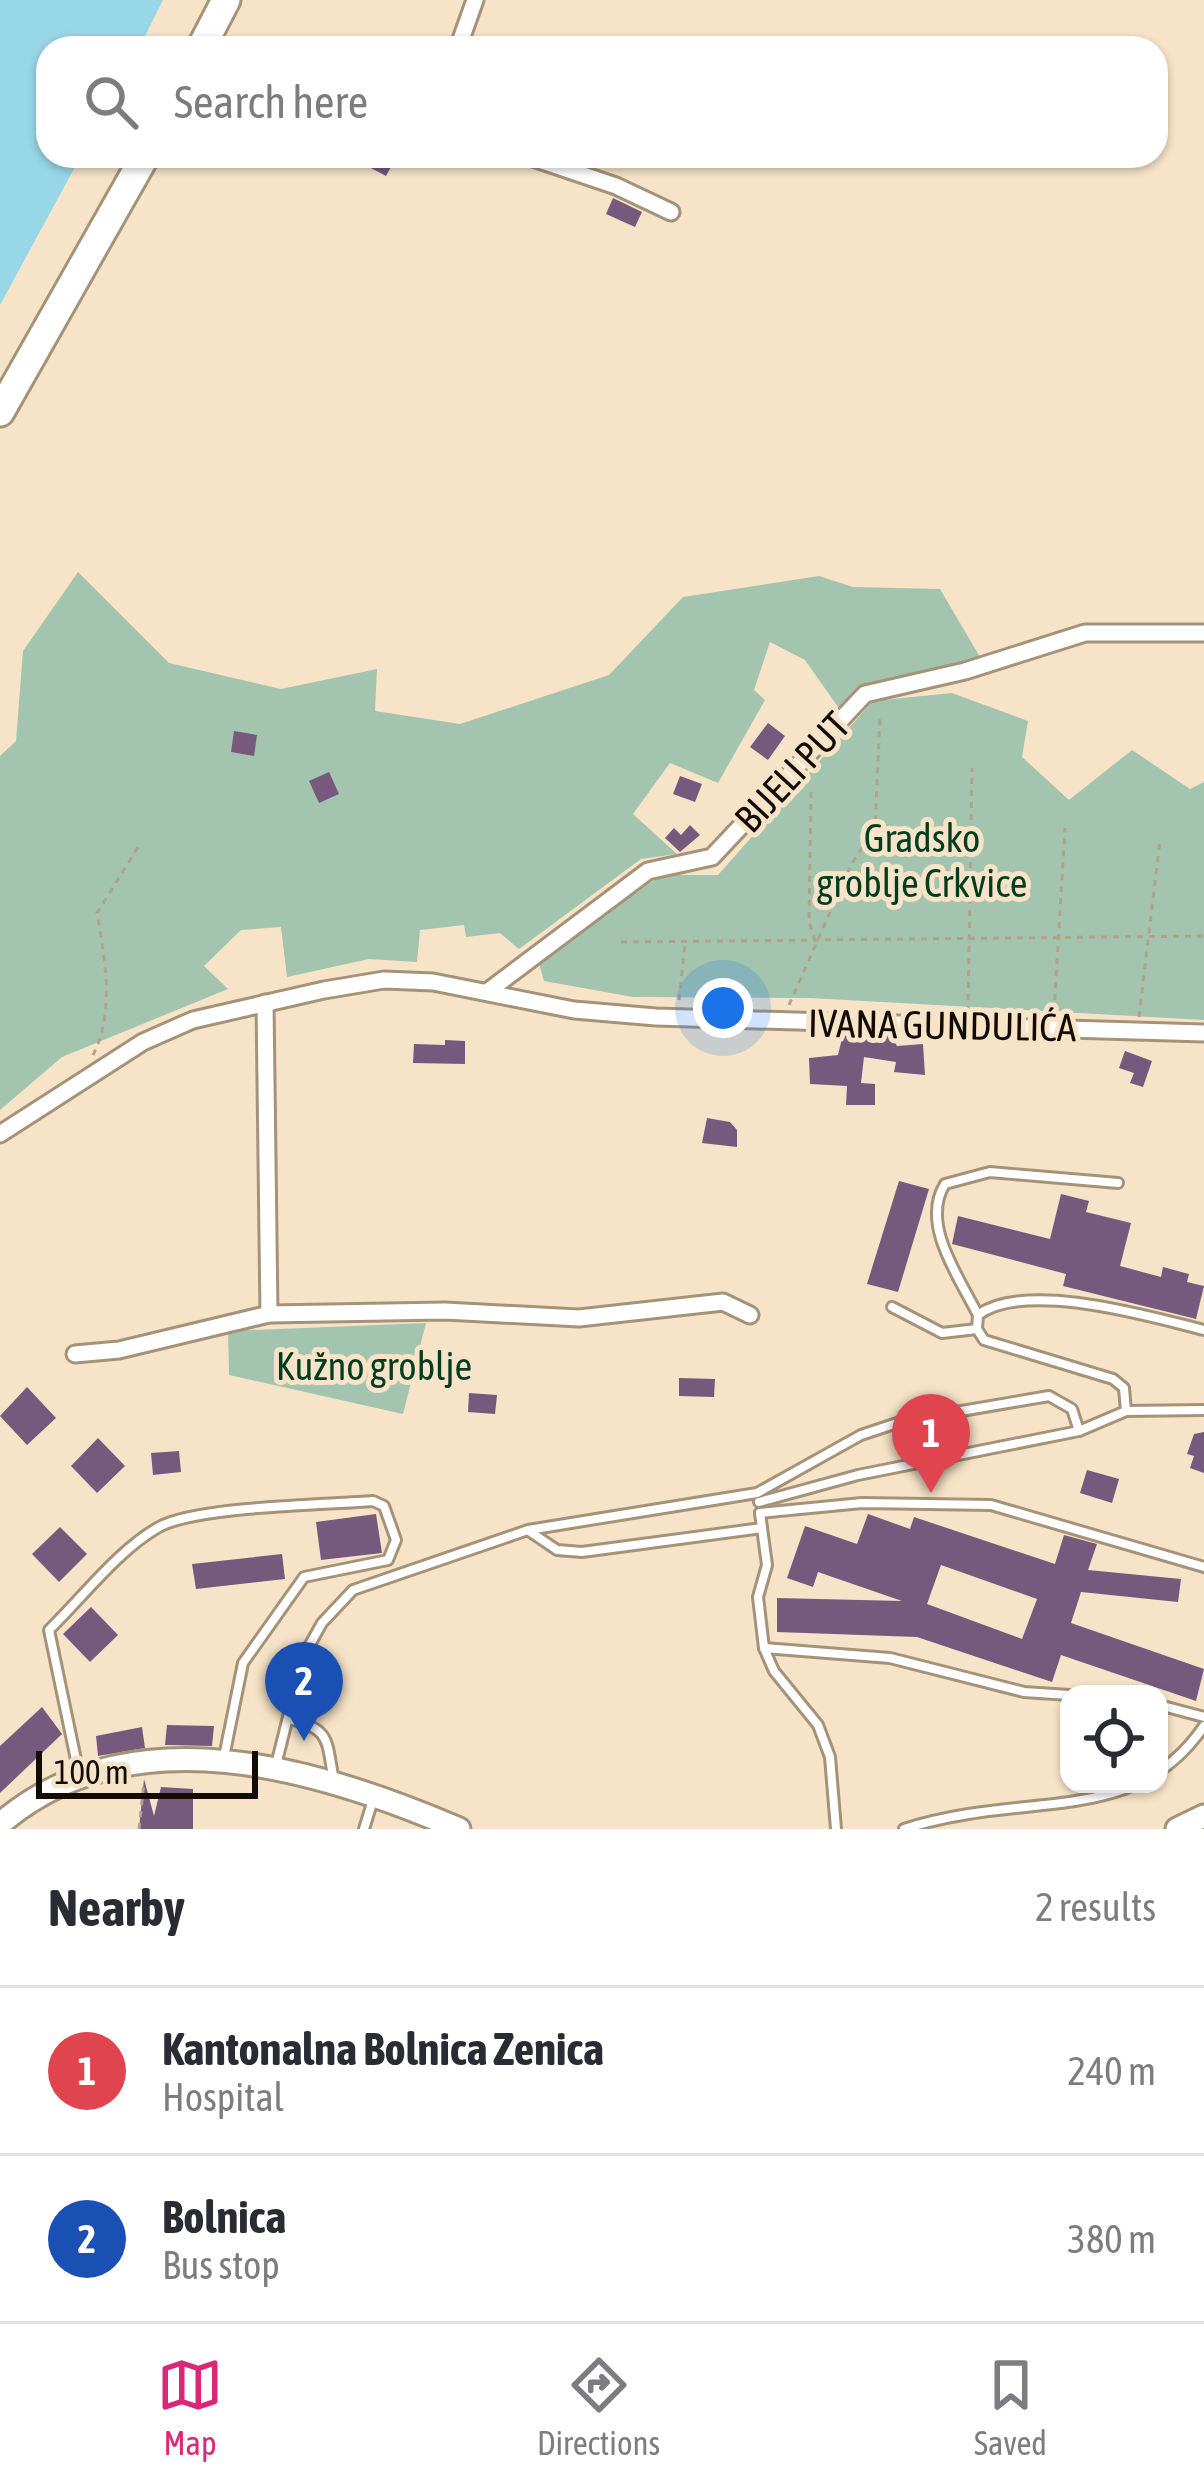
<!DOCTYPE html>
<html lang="en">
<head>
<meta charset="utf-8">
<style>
  body { margin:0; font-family:"Asap Condensed",sans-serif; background:#f2f2f3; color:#2b2b33 }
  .controls { position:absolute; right:36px; bottom:36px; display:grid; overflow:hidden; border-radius:24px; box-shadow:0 3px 9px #0004 }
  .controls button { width:108px; height:108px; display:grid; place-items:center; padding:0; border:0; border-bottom:3px solid #e1e1e2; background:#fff; color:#2b2b33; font:60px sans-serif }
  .scale { position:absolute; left:36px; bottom:30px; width:222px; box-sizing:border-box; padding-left:12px; border:6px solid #130c04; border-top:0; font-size:33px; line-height:42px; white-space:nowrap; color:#130c04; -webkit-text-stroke:9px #f7e4c8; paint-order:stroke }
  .you { position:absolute; left:723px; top:1008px; width:42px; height:42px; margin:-30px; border:9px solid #fff; border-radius:50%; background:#1a73e8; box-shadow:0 0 0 18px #1a73e833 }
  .badge { display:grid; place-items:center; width:78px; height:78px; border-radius:50%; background:#db2777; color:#fff; font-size:39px; font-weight:700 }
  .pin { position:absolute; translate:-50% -99px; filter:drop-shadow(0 3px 6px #0008) }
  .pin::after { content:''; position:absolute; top:63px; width:42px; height:36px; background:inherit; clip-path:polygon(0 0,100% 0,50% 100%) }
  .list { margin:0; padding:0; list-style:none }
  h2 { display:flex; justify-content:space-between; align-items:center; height:156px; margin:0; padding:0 48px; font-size:51px }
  h2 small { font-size:39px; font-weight:400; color:#7c7c81 }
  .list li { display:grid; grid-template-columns:78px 1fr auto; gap:36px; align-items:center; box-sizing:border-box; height:168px; padding:0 48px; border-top:3px solid #e1e1e2 }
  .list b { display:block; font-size:45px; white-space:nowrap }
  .list p { margin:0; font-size:39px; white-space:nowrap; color:#7c7c81 }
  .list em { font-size:39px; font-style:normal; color:#7c7c81 }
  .icon { flex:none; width:66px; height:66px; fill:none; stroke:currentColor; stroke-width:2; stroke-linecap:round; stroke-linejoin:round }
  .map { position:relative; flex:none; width:1204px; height:1829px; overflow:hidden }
  .search { position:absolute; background:#fff; box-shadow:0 3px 9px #0004; left:36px; right:36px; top:36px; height:132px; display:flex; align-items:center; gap:30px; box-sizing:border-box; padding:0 42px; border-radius:36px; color:#7c7c81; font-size:45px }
  .sheet { height:492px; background:#fff }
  nav { display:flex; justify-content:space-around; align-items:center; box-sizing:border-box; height:168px; border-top:3px solid #e1e1e2; background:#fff; font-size:33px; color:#7c7c81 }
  nav a { display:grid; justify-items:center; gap:6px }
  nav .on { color:#db2777 }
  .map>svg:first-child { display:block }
  .green { fill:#a3c4ae }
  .water { fill:#98d7e7 }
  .building { fill:#77597e; fill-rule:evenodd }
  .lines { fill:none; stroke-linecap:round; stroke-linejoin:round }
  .lane-casing { stroke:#a59379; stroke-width:14 }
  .street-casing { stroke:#a59379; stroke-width:21 }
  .secondary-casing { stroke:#a59379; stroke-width:27 }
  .highway-casing { stroke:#a59379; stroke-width:33 }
  .path { stroke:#b2a28c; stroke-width:3; stroke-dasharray:6 6; stroke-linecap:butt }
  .lane { stroke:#fff; stroke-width:8 }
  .street { stroke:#fff; stroke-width:15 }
  .secondary { stroke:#fff; stroke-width:21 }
  .highway { stroke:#fff; stroke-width:27 }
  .labels { text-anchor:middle; stroke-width:10; stroke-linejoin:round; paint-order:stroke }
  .street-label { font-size:39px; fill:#130c04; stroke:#f7e4c8 }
  .park-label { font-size:39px; fill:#003c1f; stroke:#f7e4c8 }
</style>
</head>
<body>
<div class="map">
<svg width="1204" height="1829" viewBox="0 0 1204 1829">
  <rect width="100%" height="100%" fill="#f7e4c8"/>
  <g class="green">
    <polygon points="78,572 169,663 281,689 377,669 375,711 460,724 609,675 683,597 819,576 853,587 940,589 980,657 838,707 805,660 770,642 754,690 765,700 718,783 670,763 633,814 677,854 641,859 519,949 500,933 466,937 464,925 420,930 417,962 369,959 287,977 281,927 241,930 204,966 228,989 62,1057 0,1110 0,756 16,741 23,651"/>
    <polygon points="952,693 1028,721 1022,757 1069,800 1132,750 1190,789 1204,782 1204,1020 810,998 633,997 544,981 538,960 662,875 718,875 873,701"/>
    <polygon points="426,1323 403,1414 229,1375 228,1331"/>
  </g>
  <polygon class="water" points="0,0 163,0 139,48 48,48 48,156 81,156 0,305"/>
  <g class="building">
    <polygon points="348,156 397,156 386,176"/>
    <polygon points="613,198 642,212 635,227 606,214"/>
    <polygon points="768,723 785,736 768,760 750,747"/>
    <polygon points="234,731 257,735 254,756 231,752"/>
    <polygon points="329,772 339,794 319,803 309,781"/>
    <polygon points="680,776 702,784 695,802 673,794"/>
    <polygon points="690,825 700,835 680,852 665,838 674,828 681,835"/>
    <polygon points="843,1034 892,1036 897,1046 923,1044 925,1075 894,1072 896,1062 864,1057 861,1083 875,1084 875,1105 846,1105 847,1086 810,1084 809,1058 838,1055"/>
    <polygon points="445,1040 465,1041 465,1064 413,1063 414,1044 445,1045"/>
    <polygon points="1125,1051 1152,1061 1143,1087 1130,1083 1134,1073 1119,1068"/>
    <polygon points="707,1118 730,1122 737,1130 737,1147 702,1143"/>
    <polygon points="899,1181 929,1189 898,1292 867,1284"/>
    <polygon points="1061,1194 1089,1201 1086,1212 1131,1223 1120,1266 1161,1277 1163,1267 1189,1274 1187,1282 1204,1286 1196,1319 1063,1286 1066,1274 952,1244 958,1216 1050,1239"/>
    <polygon points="679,1378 715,1379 714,1397 679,1396"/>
    <polygon points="27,1387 56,1418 27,1445 0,1416"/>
    <polygon points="469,1393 497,1395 495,1414 468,1412"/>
    <polygon points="1204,1432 1204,1473 1190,1468 1194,1456 1187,1454 1194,1434"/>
    <polygon points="98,1438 125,1466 97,1493 71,1466"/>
    <polygon points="179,1451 181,1472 153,1475 151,1453"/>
    <polygon points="1087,1470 1119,1479 1112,1503 1080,1493"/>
    <polygon points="376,1514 382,1553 321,1560 316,1522"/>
    <path d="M 868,1514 L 910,1529 L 914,1517 L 1055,1564 L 1064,1535 L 1097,1544 L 1088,1570 L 1181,1579 L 1178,1602 L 1081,1592 L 1071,1623 L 1204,1669 L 1196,1701 L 1061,1655 L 1052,1682 L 917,1637 L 777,1632 L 777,1598 L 902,1601 L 818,1572 L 813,1587 L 787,1578 L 805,1526 L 857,1544 ZM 941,1565 L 1037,1599 L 1022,1639 L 927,1604 Z"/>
    <polygon points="60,1527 87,1554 59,1582 32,1554"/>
    <polygon points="282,1554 285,1579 196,1589 192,1564"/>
    <polygon points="91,1607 118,1635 90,1662 63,1634"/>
    <polygon points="42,1707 62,1734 0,1793 0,1746"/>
    <polygon points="167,1725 214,1726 212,1746 165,1745"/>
    <polygon points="142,1727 145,1748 98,1756 96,1736"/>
    <polygon points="144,1779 154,1816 161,1787 193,1789 193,1829 139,1829"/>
  </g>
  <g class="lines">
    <defs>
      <g id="lane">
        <polyline points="892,1307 942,1333 977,1329"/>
        <path d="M 978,1315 C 959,1277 920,1224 945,1184 L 990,1172 L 1118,1183"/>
        <polyline points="1126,1411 1204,1410"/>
        <path d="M 759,1502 L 858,1475 L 1079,1431 L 1126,1411 L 1124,1388 L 1113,1379 L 984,1340 L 977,1329 L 978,1315 C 1026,1280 1148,1316 1204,1330"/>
        <polyline points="760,1513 862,1503 991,1505 1204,1567"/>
        <polyline points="760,1513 767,1565 758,1597 764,1648 774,1671 818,1725 830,1757 836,1829"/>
        <polyline points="529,1531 557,1550 582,1552 762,1528"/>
        <polyline points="764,1648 890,1658 1024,1692 1069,1695"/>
        <polyline points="1159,1705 1204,1717"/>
        <path d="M 289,1719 C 332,1729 326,1741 334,1781"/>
        <polyline points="276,1765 303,1657 322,1623 353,1590 528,1530 757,1493 861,1435 903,1421 1049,1396 1072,1409 1079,1431"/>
        <path d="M 80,1779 L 49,1630 C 82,1598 118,1550 159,1527 C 197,1506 324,1505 373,1501 L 384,1506 L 396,1540 L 388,1560 L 304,1577 L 243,1663 L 224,1757"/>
        <polyline points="364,1829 373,1800"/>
        <path d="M 904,1829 C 1028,1789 1134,1829 1204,1726"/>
      </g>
      <g id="street">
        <polyline points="458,48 475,0"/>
        <polyline points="527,156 616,186 671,212"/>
        <polyline points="487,992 648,871 712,857 865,694 965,671 1085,633 1204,633"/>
        <polyline points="265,1003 269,1314"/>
        <polyline points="0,1134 143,1042 193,1020 324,990 384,980 433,982 574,1010 656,1017 1204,1033"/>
        <polyline points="75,1354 119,1350 269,1314 445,1311 579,1318 723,1302 750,1315"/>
      </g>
      <g id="secondary">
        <path d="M 0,1824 C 131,1711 320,1769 459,1829"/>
        <polyline points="1177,1829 1204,1816"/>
      </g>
      <g id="highway">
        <polyline points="201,48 226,0"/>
        <polyline points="0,412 145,156"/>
      </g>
    </defs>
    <use href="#lane" class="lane-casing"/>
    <use href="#street" class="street-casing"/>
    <use href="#secondary" class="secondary-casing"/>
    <use href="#highway" class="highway-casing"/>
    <g class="path">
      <polyline points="811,792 809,921 815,941"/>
      <polyline points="621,942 1204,936"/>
      <polyline points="679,1000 685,944"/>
      <polyline points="789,1005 851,865 875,828 880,716"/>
      <polyline points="968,1012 972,768"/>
      <polyline points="1054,1012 1065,828"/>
      <polyline points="1139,1017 1160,840"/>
      <path d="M 93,1055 C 115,1013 105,958 97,913 L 140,844"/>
      <polyline points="139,1829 144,1782"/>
    </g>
    <use href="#lane" class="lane"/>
    <use href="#street" class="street"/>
    <use href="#secondary" class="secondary"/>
    <use href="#highway" class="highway"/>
  </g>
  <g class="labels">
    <g class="street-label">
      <text transform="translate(792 772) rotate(-47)" y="14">BIJELI PUT</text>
      <text transform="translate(942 1025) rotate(1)" y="14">IVANA GUNDULIĆA</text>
    </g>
    <g class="park-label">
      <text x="922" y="852">Gradsko<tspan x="922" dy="45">groblje Crkvice</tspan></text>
      <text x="374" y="1380">Kužno groblje</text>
    </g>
  </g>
</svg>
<div class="controls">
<button><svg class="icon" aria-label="locate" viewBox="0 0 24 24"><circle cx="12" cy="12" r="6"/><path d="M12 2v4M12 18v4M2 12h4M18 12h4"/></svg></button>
</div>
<div class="scale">100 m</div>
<div class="you"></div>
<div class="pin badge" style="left:931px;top:1493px;background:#e0444e">1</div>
<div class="pin badge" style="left:304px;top:1741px;background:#1a4fb4">2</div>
<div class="search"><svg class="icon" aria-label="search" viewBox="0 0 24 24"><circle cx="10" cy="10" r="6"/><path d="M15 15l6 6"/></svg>Search here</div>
</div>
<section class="sheet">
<h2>Nearby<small>2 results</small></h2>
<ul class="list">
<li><span class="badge" style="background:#e0444e">1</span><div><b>Kantonalna Bolnica Zenica</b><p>Hospital</p></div><em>240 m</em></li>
<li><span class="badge" style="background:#1a4fb4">2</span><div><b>Bolnica</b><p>Bus stop</p></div><em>380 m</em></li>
</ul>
</section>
<nav>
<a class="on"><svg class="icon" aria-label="map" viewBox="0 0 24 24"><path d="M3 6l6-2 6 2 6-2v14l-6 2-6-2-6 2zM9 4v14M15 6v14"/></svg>Map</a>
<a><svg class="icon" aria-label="directions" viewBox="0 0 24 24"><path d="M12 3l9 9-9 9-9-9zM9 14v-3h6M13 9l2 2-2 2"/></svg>Directions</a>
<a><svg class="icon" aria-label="saved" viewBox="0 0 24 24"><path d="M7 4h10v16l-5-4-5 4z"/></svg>Saved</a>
</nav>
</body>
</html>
